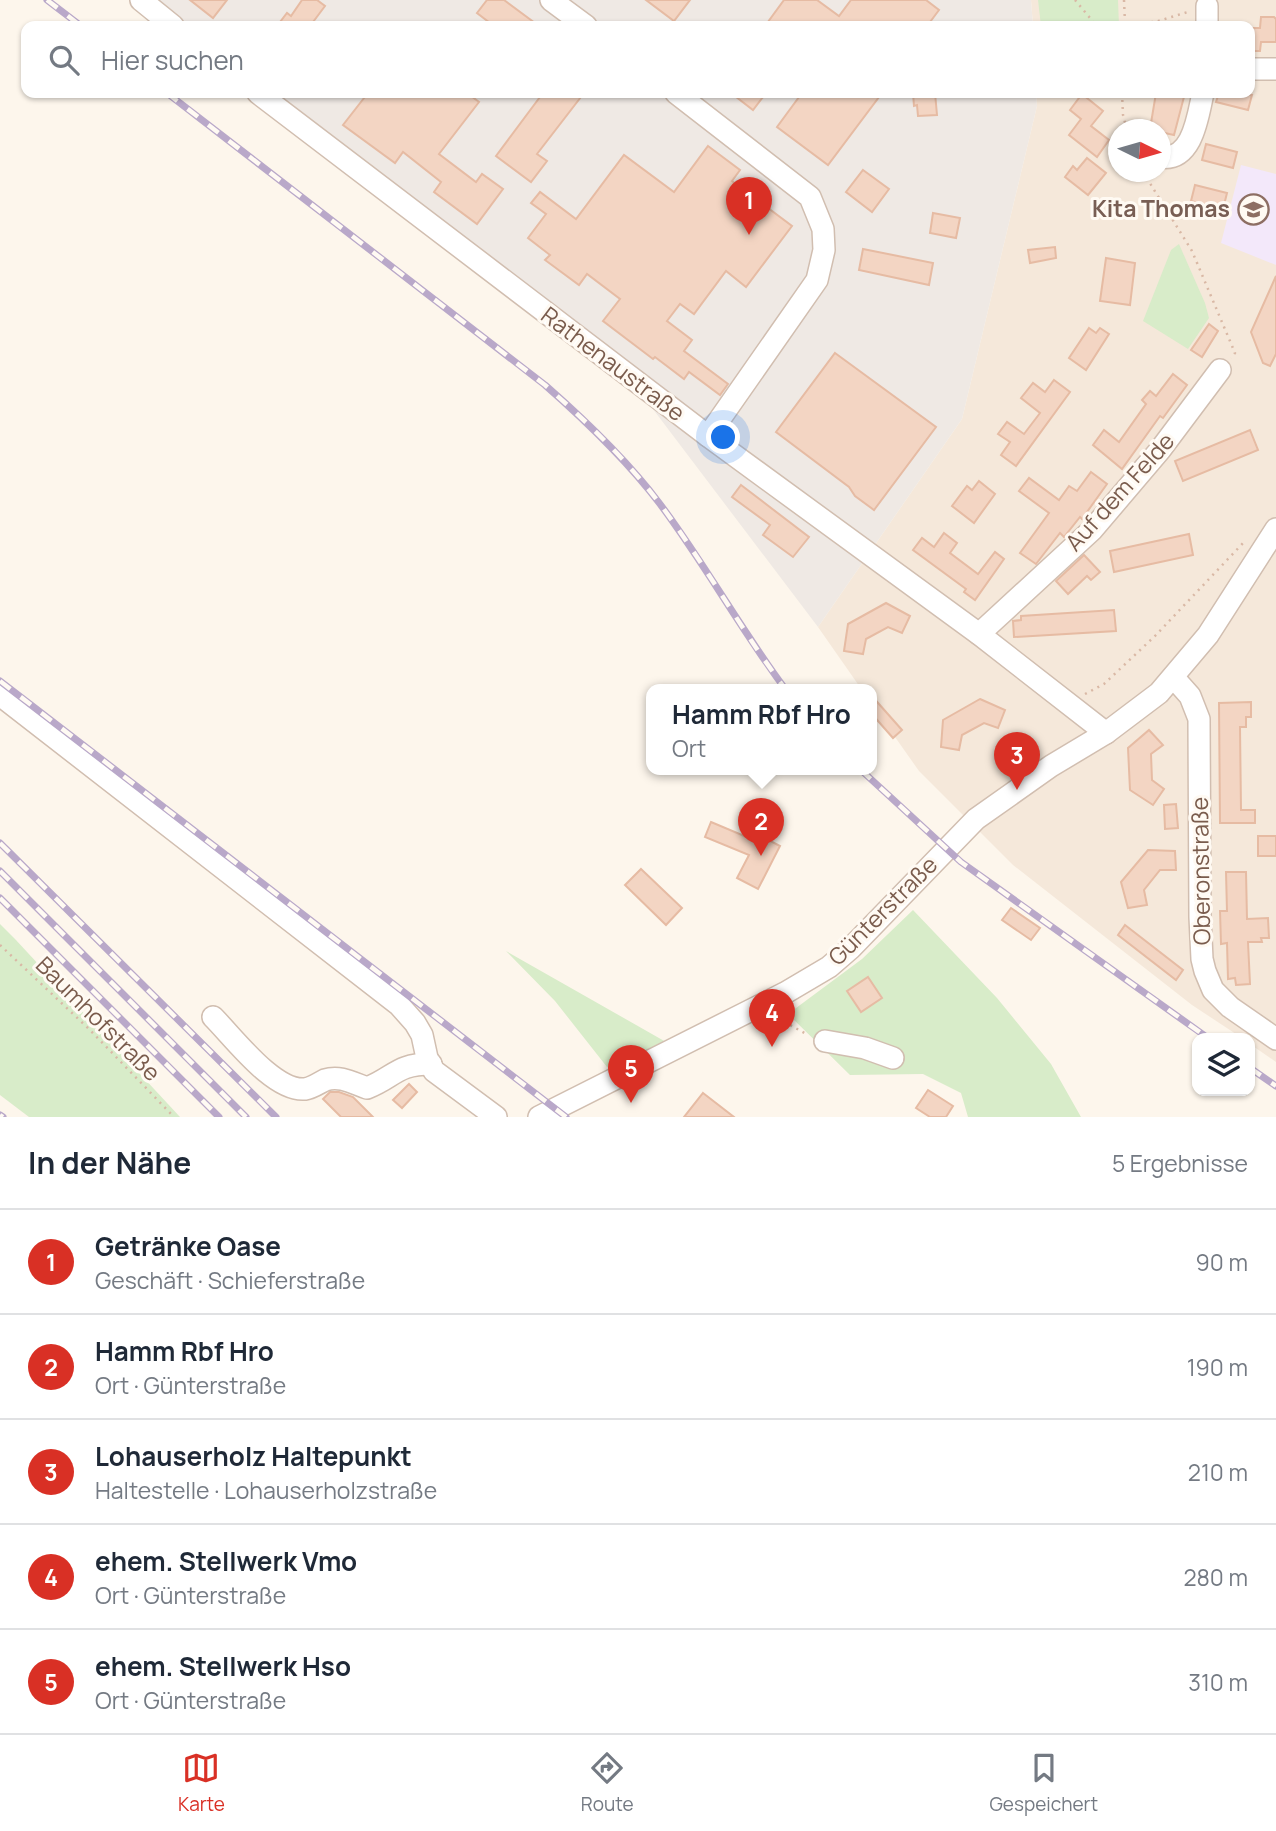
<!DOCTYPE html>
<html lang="de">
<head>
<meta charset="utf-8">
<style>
  body { margin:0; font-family:Manrope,sans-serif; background:#f6f6f7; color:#1f2937 }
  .controls { position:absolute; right:21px; bottom:21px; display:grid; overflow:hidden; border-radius:14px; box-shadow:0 2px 5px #0004 }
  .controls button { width:63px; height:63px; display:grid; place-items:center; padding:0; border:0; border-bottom:2px solid #e0e1e3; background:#fff; color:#1f2937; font:35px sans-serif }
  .compass { position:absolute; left:1108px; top:119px; width:63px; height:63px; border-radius:50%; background:#fff; box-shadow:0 2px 5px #0004; rotate:95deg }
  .you { position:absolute; left:724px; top:438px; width:24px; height:24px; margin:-18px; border:5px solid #fff; border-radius:50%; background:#1a73e8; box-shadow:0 0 0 10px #1a73e833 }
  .badge { display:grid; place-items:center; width:46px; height:46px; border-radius:50%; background:#d93025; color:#fff; font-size:23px; font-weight:700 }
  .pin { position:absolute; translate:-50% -58px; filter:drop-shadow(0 2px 4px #0008) }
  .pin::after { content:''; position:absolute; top:37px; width:24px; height:21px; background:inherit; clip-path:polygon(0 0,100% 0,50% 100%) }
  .popup { position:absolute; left:646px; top:684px; width:231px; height:91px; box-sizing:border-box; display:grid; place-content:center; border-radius:14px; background:#fff; filter:drop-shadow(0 2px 5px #0005); font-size:23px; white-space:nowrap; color:#747a83 }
  .popup b { font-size:26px; color:#1f2937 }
  .popup::after { content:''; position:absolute; left:50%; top:100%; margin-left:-14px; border:14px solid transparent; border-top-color:#fff }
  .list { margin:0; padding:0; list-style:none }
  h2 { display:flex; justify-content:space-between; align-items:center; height:91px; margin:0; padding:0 28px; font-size:30px }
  h2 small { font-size:23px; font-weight:400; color:#747a83 }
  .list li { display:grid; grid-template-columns:46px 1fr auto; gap:21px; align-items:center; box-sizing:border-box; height:105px; padding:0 28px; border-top:2px solid #e0e1e3 }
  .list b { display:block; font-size:26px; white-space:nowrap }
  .list p { margin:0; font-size:23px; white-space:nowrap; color:#747a83 }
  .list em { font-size:23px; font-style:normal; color:#747a83 }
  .icon { flex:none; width:38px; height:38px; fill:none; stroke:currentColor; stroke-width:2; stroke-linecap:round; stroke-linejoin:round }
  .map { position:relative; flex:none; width:1276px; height:1117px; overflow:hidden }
  .search { position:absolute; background:#fff; box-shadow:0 2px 5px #0004; left:21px; right:21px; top:21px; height:77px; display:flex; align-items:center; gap:18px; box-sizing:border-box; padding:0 24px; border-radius:14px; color:#747a83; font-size:26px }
  .sheet { height:616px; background:#fff }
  nav { display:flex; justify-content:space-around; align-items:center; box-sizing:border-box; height:98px; border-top:2px solid #e0e1e3; background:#fff; font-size:19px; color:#747a83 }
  nav a { display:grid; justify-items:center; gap:4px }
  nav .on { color:#d93025 }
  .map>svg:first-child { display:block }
  .residential { fill:#f5e8da; fill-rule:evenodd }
  .industrial { fill:#efe9e4 }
  .education { fill:#f3e8fa }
  .green { fill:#d8ecc9 }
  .building { fill:#f3d5c3; stroke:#e6bba3; stroke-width:2 }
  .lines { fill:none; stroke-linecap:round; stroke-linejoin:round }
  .minor-casing { stroke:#d1beb0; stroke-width:24 }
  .path { stroke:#d9b8a5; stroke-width:2.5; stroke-dasharray:2 5; stroke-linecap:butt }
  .minor { stroke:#fff; stroke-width:21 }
  .rail-casing { stroke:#b9a8c9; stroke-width:7 }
  .rail { stroke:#fffaf3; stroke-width:4.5; stroke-dasharray:13; stroke-linecap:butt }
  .labels { text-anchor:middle; stroke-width:6; stroke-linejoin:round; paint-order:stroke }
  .education-label { font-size:23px; font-weight:bold; fill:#785e54; stroke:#fffaf3; text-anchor:end }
  .street-label { font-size:23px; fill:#7a5c4d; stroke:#fffaf3 }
</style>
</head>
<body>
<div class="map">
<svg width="1276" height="1117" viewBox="0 0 1276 1117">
  <rect width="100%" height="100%" fill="#fdf6ec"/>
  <path class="residential" d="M 1031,0 L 1276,0 L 1276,1062 L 1250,1044 L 1250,1038 L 1242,1038 L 1192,1005 L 1013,865 L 919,771 L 871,703 L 871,690 L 862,690 L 818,627 L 962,419 L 1037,106 L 1036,93 L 1250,93 L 1250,26 L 1033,26 ZM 1118,130 L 1160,130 L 1160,172 L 1118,172 Z"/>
  <g class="industrial">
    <polygon points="130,0 1031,0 1033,26 161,26"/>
    <polygon points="245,93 1036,93 1037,106 962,419 818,627 640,392 470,267"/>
  </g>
  <polygon class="education" points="1241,165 1276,174 1276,265 1221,243"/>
  <g class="green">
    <polygon points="1038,0 1118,0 1119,26 1041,26"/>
    <polygon points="1179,244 1205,303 1209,318 1188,349 1143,321 1171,250"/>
    <polygon points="913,910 997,998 1051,1064 1081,1117 968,1117 961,1093 923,1074 850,1075 788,1014 862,959"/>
    <polygon points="0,924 15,939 180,1117 29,1117 0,1095"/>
    <polygon points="506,951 666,1042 607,1067 555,1001"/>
  </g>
  <g class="building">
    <polygon points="190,0 227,0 213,18"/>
    <polygon points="302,0 317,0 325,6 310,26 277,26 287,13 291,16"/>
    <polygon points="487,0 504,0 539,26 494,26 477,13"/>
    <polygon points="646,0 690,0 674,21"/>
    <polygon points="784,0 817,0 839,16 851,0 926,0 939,10 927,26 765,26"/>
    <polygon points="1261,17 1274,17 1276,19 1276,42 1261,42 1260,51 1250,51 1250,28 1260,28"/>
    <polygon points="368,93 467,93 479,102 439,154 476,182 482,174 503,189 477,224 434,192 441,182 403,152 395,163 343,125"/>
    <polygon points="543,93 584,93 537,154 547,161 531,182 496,156"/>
    <polygon points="731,93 766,93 753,110"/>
    <polygon points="802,93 882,93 828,165 777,127"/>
    <polygon points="913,93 935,93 937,115 918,116 917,105 914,106"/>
    <polygon points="1156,93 1185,93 1174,135 1160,132 1160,130 1150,129"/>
    <polygon points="1219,93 1252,95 1248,110 1216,102"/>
    <polygon points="1082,94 1103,111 1091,126 1109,140 1097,157 1069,135 1081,119 1070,110"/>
    <polygon points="1206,144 1237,152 1233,168 1202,160"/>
    <polygon points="708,146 740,170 732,181 792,226 746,287 726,271 694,314 680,304 667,321 692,340 684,351 728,384 720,395 689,372 684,379 655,357 653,359 603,321 620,299 587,274 579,285 545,260 550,255 528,238 546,214 531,203 540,192 576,219 624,155 674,192"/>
    <polygon points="1087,158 1106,173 1088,195 1065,177 1073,166 1077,170"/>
    <polygon points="863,170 889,189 872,212 846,192"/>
    <polygon points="1195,185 1227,193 1223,209 1191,201"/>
    <polygon points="933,213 960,218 956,238 930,233"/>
    <polygon points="1055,247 1056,258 1030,263 1028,250"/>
    <polygon points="863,249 933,263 929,285 859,270"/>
    <polygon points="1106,258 1135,263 1130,305 1100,301"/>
    <polygon points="1276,276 1276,354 1270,366 1263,363 1251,332"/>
    <polygon points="1209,324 1218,331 1202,357 1191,350"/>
    <polygon points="1089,328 1096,333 1100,328 1109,334 1086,370 1069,358"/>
    <polygon points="835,353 936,427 874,510 855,496 849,487 776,432"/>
    <polygon points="1173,374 1187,385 1163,418 1160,416 1122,469 1093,445 1104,430 1119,442 1146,404 1142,400 1150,391 1156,396"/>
    <polygon points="1054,380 1070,392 1016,466 1001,455 1010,442 998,434 1007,422 1024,434 1040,413 1021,398 1033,383 1045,392"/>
    <polygon points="1250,430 1258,450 1183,481 1175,461"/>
    <polygon points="1091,472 1107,484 1082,519 1080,517 1064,537 1060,533 1036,564 1020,553 1049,513 1019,491 1029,478 1059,500 1069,486 1077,491"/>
    <polygon points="979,481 995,494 974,523 952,506 967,486 972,490"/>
    <polygon points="741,485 809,537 793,557 763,535 770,525 732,497"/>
    <polygon points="944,533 957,543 950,553 978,574 995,552 1004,559 975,600 964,592 966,589 913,550 922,538 934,547"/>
    <polygon points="1189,534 1193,555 1114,572 1110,551"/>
    <polygon points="1084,555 1100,572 1091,580 1087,576 1068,594 1056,581"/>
    <polygon points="886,603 910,616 902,633 888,627 866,639 863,654 844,651 848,624"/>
    <polygon points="1114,610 1116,631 1014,637 1013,621 1021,620 1021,616"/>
    <polygon points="871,695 902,730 893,738 871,713"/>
    <polygon points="980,699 1005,710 998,728 984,723 962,735 959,750 941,747 943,720"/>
    <polygon points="1251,702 1251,717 1246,717 1246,727 1240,727 1241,810 1255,810 1255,823 1220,823 1219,703"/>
    <polygon points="1149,730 1163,745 1151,754 1152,780 1164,789 1153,805 1130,790 1128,748"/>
    <polygon points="1176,804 1178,828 1165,829 1164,805"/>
    <polygon points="711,822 756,841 759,835 780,846 758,889 737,878 749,855 705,837"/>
    <rect x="1258" y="836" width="18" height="20"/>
    <polygon points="1148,850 1175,851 1176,870 1160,870 1144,890 1147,905 1128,908 1121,882"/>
    <polygon points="641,869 682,908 666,925 625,885"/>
    <polygon points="1226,872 1246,872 1247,919 1268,918 1269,938 1261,938 1262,942 1248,942 1250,984 1236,985 1235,978 1228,979 1227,943 1221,944 1220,911 1227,911"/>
    <polygon points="1011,908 1040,928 1031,940 1002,920"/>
    <polygon points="1125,925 1183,970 1176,980 1118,935"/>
    <polygon points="868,977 882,998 861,1012 847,991"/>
    <polygon points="409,1084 417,1092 402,1108 393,1100"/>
    <polygon points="928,1090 953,1106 946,1117 930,1117 916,1108"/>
    <polygon points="330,1092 339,1092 353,1097 373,1117 341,1117 323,1099"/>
    <polygon points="703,1093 734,1117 684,1117"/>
  </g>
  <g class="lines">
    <defs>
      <g id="minor">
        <polyline points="141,0 173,26"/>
        <polyline points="551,0 586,26"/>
        <polyline points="1207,26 1207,6"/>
        <polyline points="1250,69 1276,69"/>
        <polyline points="258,93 708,436 979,634 1106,733"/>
        <polyline points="676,93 810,197 823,229 824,250 817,280 708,436"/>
        <path d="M 1160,157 C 1193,162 1198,115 1203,93"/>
        <polyline points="979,634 1092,530 1160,450 1220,370"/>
        <polyline points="1174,678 1190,696 1199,719 1200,917 1202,959 1205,971 1213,990 1230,1007 1276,1039"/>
        <polyline points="0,695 399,1005 415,1023 422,1035 427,1058 434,1071 496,1117"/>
        <path d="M 213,1017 C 234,1038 274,1092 305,1089 C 312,1088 319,1083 325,1080 C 340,1075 353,1083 367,1088 C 395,1077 396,1064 431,1064"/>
        <polyline points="825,1041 865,1048 893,1058"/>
        <polyline points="539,1117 785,993 829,967 851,948 976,819 1051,766 1106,733 1159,693 1208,635 1276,529"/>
      </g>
    </defs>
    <use href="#minor" class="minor-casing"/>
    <g class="path">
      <polyline points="1075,0 1095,24 1125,23 1125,26"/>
      <polyline points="1124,0 1125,23 1155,22 1191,11"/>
      <polyline points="1122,93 1123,115 1127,130"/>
      <polyline points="1143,172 1192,251 1235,353 1231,358"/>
      <polyline points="1085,694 1104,684 1155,636 1246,540"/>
      <polyline points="0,945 89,1029 174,1117"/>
      <polyline points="779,1025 783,1021 808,1035"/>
    </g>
    <use href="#minor" class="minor"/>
    <defs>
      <g id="rail">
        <polyline points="47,0 81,26"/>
        <path d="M 167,93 L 545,385 C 586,421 627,460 660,504 C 705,564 741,630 786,690"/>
        <polyline points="0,681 566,1117"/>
        <polyline points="861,770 961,862 1208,1038"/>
        <polyline points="0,843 276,1117"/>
        <polyline points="0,871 246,1117"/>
        <polyline points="0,898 219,1117"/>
        <polyline points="1250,1068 1276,1086"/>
        <polyline points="0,1115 3,1117"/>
      </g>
    </defs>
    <use href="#rail" class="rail-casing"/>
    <use href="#rail" class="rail"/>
  </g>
  <defs>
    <symbol id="school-ring" viewBox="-11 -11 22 22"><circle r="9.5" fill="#fffaf3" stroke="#8d6e63" stroke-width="1.5"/><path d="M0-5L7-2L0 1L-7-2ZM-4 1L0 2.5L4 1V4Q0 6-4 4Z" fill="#8d6e63"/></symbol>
  </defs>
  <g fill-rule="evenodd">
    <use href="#school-ring" x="1236" y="192" width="35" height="35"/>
  </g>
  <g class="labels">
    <g class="education-label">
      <text x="1230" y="217">Kita Thomas</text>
    </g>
    <g class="street-label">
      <text transform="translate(613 364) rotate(37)" y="8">Rathenaustraße</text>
      <text transform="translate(1120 492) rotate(-48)" y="8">Auf dem Felde</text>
      <text transform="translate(1201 871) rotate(-91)" y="8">Oberonstraße</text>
      <text transform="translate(883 911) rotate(-45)" y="8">Günterstraße</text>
      <text transform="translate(98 1019) rotate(45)" y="8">Baumhofstraße</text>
    </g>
  </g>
</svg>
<div class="controls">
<button><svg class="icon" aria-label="layers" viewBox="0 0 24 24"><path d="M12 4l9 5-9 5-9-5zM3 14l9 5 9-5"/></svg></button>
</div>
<svg class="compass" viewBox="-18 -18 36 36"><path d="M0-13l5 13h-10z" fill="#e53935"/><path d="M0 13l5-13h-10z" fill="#747a83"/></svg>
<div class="you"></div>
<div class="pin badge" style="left:749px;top:235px">1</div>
<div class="pin badge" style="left:761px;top:856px">2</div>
<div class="popup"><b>Hamm Rbf Hro</b>Ort</div>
<div class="pin badge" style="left:1017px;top:790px">3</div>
<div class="pin badge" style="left:772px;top:1047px">4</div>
<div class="pin badge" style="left:631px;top:1103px">5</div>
<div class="search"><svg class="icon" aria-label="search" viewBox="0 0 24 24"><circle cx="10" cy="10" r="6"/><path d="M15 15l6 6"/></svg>Hier suchen</div>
</div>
<section class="sheet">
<h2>In der Nähe<small>5 Ergebnisse</small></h2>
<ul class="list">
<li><span class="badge">1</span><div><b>Getränke Oase</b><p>Geschäft · Schieferstraße</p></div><em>90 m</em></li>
<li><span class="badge">2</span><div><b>Hamm Rbf Hro</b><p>Ort · Günterstraße</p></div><em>190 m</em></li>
<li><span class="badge">3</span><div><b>Lohauserholz Haltepunkt</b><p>Haltestelle · Lohauserholzstraße</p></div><em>210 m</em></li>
<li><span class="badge">4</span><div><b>ehem. Stellwerk Vmo</b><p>Ort · Günterstraße</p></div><em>280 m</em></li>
<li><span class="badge">5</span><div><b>ehem. Stellwerk Hso</b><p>Ort · Günterstraße</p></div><em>310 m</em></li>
</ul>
</section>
<nav>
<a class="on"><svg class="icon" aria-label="map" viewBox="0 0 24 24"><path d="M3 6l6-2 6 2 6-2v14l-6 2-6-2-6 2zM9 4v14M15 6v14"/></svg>Karte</a>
<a><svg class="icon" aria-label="directions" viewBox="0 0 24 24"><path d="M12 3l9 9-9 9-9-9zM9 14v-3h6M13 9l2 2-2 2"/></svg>Route</a>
<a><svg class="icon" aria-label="saved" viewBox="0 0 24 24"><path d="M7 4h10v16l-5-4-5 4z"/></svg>Gespeichert</a>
</nav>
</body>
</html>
